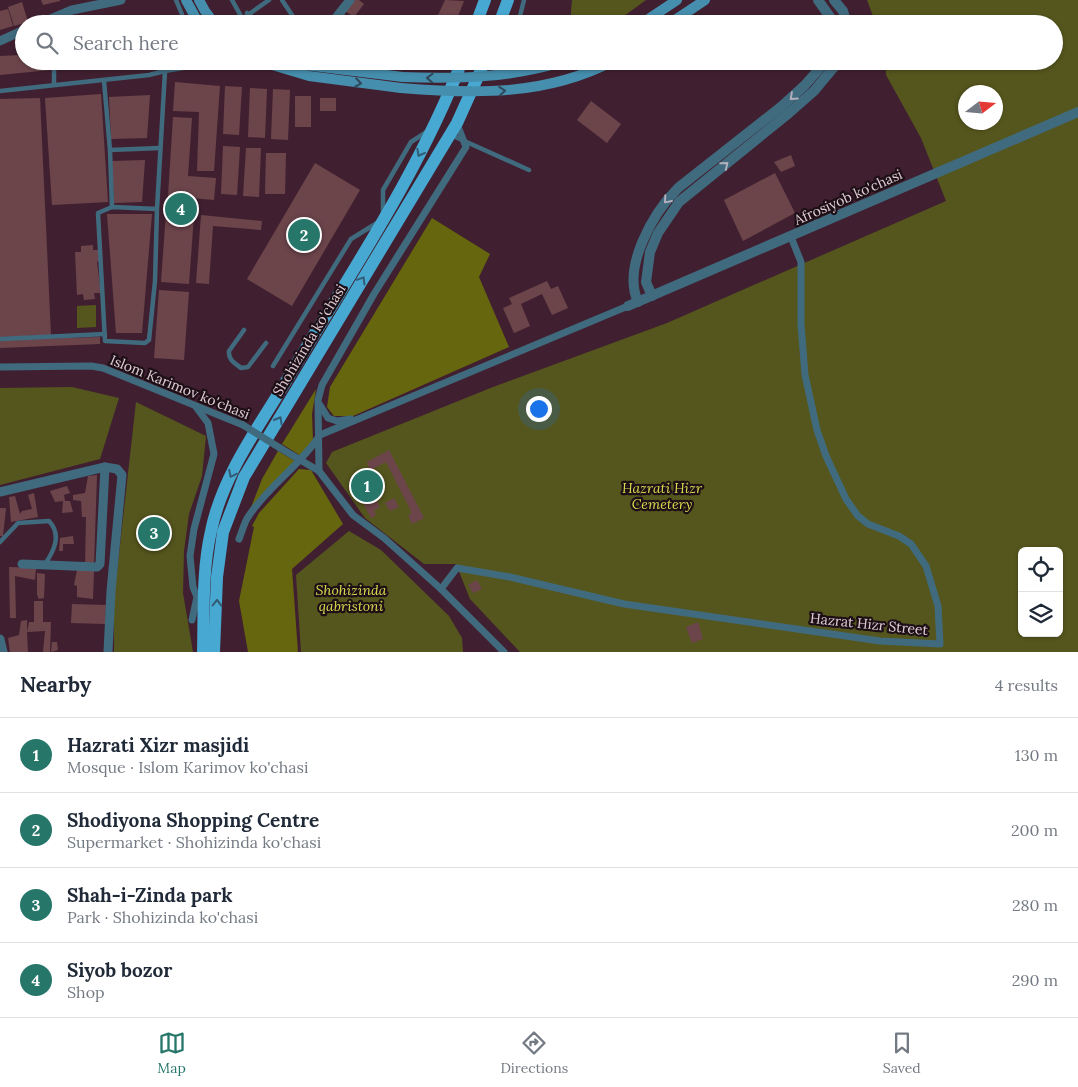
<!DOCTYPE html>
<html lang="en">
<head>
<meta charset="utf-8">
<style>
  body { margin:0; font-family:Lora,serif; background:#f2f2f3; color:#1f2937 }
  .controls { position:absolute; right:15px; bottom:15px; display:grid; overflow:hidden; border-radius:8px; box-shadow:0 1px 4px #0004 }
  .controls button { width:45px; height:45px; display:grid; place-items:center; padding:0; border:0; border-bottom:1px solid #e0e1e3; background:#fff; color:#1f2937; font:25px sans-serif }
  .compass { position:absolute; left:958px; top:85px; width:45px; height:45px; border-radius:50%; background:#fff; box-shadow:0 1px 4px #0004; rotate:74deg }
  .you { position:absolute; left:538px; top:408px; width:18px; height:18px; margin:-12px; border:4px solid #fff; border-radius:50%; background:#1a73e8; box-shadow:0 0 0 8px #1a73e833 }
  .badge { display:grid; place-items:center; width:32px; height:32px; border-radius:50%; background:#27766a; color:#fff; font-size:16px; font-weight:700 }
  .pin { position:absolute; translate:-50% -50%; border:2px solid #fff; box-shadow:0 1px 5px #0006 }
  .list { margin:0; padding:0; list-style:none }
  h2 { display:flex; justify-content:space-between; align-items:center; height:65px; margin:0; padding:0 20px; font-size:21px }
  h2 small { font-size:16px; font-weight:400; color:#747a83 }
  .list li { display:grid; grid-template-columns:32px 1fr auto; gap:15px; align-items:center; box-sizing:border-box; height:75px; padding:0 20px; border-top:1px solid #e0e1e3 }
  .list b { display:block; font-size:19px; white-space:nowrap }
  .list p { margin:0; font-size:16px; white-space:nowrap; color:#747a83 }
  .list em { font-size:16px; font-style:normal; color:#747a83 }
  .icon { flex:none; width:28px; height:28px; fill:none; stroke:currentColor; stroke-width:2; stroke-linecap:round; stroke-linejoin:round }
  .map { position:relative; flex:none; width:1078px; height:652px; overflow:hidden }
  .search { position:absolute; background:#fff; box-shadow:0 1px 4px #0004; left:15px; right:15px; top:15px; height:55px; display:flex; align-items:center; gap:12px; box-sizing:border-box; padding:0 18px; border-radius:28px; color:#747a83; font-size:19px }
  .sheet { height:365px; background:#fff }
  nav { display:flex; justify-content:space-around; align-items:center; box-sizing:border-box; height:70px; border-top:1px solid #e0e1e3; background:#fff; font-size:14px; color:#747a83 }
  nav a { display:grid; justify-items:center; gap:2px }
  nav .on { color:#27766a }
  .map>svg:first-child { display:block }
  .green { fill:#55561d; fill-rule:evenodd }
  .forest { fill:#65660d }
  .building { fill:#6c454b }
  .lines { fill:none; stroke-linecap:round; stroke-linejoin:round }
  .service { stroke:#406b7f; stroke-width:4.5 }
  .pedestrian { stroke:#406b7f; stroke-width:7 }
  .minor { stroke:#406b7f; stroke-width:9 }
  .tertiary { stroke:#406b7f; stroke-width:10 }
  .secondary { stroke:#468eae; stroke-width:10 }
  .primary { stroke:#47a8d2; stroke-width:12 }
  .pedestrian-bridge { stroke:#406b7f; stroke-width:7 }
  .secondary-bridge { stroke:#468eae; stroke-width:10 }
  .oneway { stroke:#2f485a }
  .oneway2 { stroke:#b1afbb }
  .oneway3 { stroke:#325c74 }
  .labels { text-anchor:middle; stroke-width:4.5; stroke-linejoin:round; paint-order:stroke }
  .street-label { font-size:14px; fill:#e1ccd5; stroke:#1d0f16 }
  .park-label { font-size:14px; font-style:italic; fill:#d9da4f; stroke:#1d0f16 }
</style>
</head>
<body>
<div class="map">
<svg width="1078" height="652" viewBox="0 0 1078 652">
  <rect width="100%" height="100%" fill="#402030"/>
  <g class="green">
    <polygon points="572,0 646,0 613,24 570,24"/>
    <path d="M 867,0 L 1078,0 L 1078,652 L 520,652 L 470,599 L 456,564 L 424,564 L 365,518 L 326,463 L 332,452 L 493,387 L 667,323 L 946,201 L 921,138 L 886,75 L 885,61 L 1054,61 L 1054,24 L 876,24 ZM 966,92 L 996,92 L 996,122 L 966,122 ZM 1022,551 L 1059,551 L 1059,633 L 1022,633 Z"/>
    <polygon points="96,305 96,327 77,328 77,306"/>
    <polygon points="72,387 119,398 100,459 0,485 0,388"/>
    <polygon points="136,402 206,436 202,476 189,514 184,551 183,593 193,652 114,652 114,599"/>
    <polygon points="349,531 381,550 449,616 462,638 463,652 301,652 296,575"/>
  </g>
  <g class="forest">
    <polygon points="432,218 490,254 479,277 509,347 353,416 334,416 327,407 330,387"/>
    <polygon points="316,389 312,414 313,440 301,456 282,444"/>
    <polygon points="278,451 295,461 250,510 262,479"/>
    <polygon points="299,469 311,470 343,524 292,569 298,652 248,652 239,601 254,527 252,526 259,513"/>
  </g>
  <g class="building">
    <polygon points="41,0 60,0 60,1 43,5"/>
    <polygon points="353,0 359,0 364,4 354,17 345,11"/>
    <polygon points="445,0 464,1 455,24 434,24"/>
    <polygon points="22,2 28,22 14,26 8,7"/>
    <polygon points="8,9 13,26 0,30 0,11"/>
    <polygon points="343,13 356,24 334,24"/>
    <polygon points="24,45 24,61 49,61 50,70 0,75 0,56 21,55 20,46"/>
    <polygon points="60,61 123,61 123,64 60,69"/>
    <polygon points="378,61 397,61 397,65"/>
    <polygon points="175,82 220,86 214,171 197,171 199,112 173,111"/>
    <polygon points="225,86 242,87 239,135 223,134"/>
    <polygon points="250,88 267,89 265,138 248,137"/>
    <polygon points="273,89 290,90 288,140 271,139"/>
    <polygon points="101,94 108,202 52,205 45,98"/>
    <polygon points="150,95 147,138 111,139 109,97"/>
    <rect x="295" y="96" width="16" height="31"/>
    <polygon points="40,98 51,335 0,337 0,99"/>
    <rect x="320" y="98" width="16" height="13"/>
    <polygon points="591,101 621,124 607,143 577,120"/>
    <polygon points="173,117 192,118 188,176 216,178 214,200 168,196"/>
    <polygon points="223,146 240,147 237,195 221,194"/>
    <polygon points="246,148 261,148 259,197 243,196"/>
    <polygon points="266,153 286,153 285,194 265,194"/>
    <polygon points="791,155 795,166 781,172 774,162"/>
    <polygon points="145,160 142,202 114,203 112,161"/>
    <polygon points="315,163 360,190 292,306 247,279"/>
    <polygon points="775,173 795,213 743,241 724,200"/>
    <polygon points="166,213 194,215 189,284 161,282"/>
    <polygon points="107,214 152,214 142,333 116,333"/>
    <polygon points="201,215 262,221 261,230 213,226 209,284 196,283"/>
    <polygon points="93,245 93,250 98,250 99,261 97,262 101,293 94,293 95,299 84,300 83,294 77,295 75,252 81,252 81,246"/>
    <polygon points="547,281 551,289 558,286 568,308 552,315 542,294 521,304 530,326 514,333 503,308 512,304 509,298"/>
    <polygon points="159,290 189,292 184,360 154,358"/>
    <polygon points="100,337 100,344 0,348 0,340"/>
    <polygon points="389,450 424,518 412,524 408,515 412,513 386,462 371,470 384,493 375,498 380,507 374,510 376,515 371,518 350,479 369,468 367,462"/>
    <polygon points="97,475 94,566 85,566 86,517 82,517 81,501 73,500 73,495 85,493 88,476"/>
    <polygon points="67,486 70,493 64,495 65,501 70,501 73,512 62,513 63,501 55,502 50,491"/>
    <polygon points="34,493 38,517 11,522 9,497 15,496 20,514 22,511 32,509 28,495"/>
    <polygon points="394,498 399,507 390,511 385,503"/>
    <polygon points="0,508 6,508 3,536 0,536"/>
    <polygon points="73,536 74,544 63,544 63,551 59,551 60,538"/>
    <polygon points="9,567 36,568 35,580 15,576 16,618 10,618"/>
    <polygon points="77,570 94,571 93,599 77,597 77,586 74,585"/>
    <polygon points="37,573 45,574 44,598 39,599 37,595"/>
    <polygon points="477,580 482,589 473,593 468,585"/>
    <polygon points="34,601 43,601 43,622 51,622 50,652 43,652 45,631 27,632 28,652 10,652 8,638 19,635 21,621 27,620 27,632 29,622 34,622"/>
    <polygon points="72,604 106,605 105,624 71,623"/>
    <polygon points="698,622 703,639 692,643 686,627"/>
    <polygon points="52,642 57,642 58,650 51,652"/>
  </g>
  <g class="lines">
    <g class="service">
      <polyline points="176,0 186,24"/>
      <polyline points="232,0 242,18"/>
      <polyline points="282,0 298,24"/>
      <polyline points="247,13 259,24"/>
      <polyline points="160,24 182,17"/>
      <polyline points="235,24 269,0"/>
      <polyline points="518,24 524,0"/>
      <polyline points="54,61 54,84"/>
      <polyline points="104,81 110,150"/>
      <polyline points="0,91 149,75 165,71"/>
      <polyline points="451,135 529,170"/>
      <polyline points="112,207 110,150 160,148"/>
      <polyline points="157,209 155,281 149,340 145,343 105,341 98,213 112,207 157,209 165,71 225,61"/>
      <polyline points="383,214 383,190 411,142 428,131"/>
      <path d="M 244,330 L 229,351 C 228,360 235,363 241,368 L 248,367 L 266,343"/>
      <polyline points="0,339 105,334"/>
      <polyline points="273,366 351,239 377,223"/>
      <path d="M 0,542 L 18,523 L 49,521 C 62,535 54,551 45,564"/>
    </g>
    <g class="pedestrian">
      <polyline points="0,367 91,366 103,368 243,425"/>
      <polyline points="320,405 328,418 337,421 351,419"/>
      <polyline points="280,448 319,471 353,515 384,538 441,589 504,652"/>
      <polyline points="319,471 318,400 322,385 374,294 466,147 457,124"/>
      <path d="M 239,539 C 242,532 244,523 248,517 C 268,486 300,466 320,435 L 628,306"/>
      <polyline points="441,589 457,568 510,577 624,604 880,641 940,644 938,606 926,566 911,544 899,536 868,524 858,516 846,499 826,456 817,430 805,375 801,324 801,262 791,237"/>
      <polyline points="192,620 197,597 193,587 190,556 194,529 214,454 208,423 196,407"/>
    </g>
    <g class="minor">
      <polyline points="39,24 72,10 121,0"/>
      <polyline points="331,24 350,0"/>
      <polyline points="0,41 24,30"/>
      <polyline points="0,492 105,467 117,469 122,475 111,591 108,652"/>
      <polyline points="22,564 97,567 100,564 105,467"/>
      <polyline points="0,639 3,652"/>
    </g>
    <g class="tertiary">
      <polyline points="818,0 835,24"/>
      <polyline points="834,0 843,11 847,24"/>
      <polyline points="652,296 646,282 650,252 658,233 679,202 789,113 814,91 839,61"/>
      <path d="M 638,302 C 622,267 653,213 678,188 L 782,106 L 805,85 L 826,61"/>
      <polyline points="628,306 1078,112"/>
    </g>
    <g class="secondary">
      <polyline points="186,0 199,24"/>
      <polyline points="199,0 205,11 215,24"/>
      <polyline points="641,24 677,0"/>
      <polyline points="669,24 705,0"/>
      <polyline points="259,61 309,76 401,88"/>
      <polyline points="289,61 305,65 403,77"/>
    </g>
    <g class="primary">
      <polyline points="476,24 485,0"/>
      <polyline points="499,24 508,0"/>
      <path d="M 203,652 C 204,612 202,570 211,531 C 222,477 257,429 285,383 C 347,278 418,175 462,61"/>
      <polyline points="214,652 217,577 223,532 244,477 457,123 485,61"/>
    </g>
    <polyline class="pedestrian-bridge" points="243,425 280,448"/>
    <g class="secondary-bridge">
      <path d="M 403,77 C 459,79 511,78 565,61"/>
      <path d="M 401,88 C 474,94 546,96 613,61"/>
    </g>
  </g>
  <defs><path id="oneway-chevron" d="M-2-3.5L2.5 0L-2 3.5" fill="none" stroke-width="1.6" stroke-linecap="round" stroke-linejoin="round" transform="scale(1.25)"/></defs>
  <g class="oneway">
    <use href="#oneway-chevron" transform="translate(430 78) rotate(-178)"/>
    <use href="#oneway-chevron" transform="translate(358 83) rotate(8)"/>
    <use href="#oneway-chevron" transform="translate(502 91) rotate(-4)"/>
  </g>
  <g class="oneway2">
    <use href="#oneway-chevron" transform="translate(793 97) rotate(138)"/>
    <use href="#oneway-chevron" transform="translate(725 165) rotate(-39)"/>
    <use href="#oneway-chevron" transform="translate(667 200) rotate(131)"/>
  </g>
  <g class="oneway3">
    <use href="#oneway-chevron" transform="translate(420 153) rotate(119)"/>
    <use href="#oneway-chevron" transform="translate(362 280) rotate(-59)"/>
    <use href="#oneway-chevron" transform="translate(279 420) rotate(-60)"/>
    <use href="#oneway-chevron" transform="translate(232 474) rotate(116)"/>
    <use href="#oneway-chevron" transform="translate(217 603) rotate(-89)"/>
  </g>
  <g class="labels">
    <g class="street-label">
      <text transform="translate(848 197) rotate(-24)" y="5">Afrosiyob ko'chasi</text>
      <text transform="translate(309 340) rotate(-59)" y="5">Shohizinda ko'chasi</text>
      <text transform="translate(180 387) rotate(22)" y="5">Islom Karimov ko'chasi</text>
      <text transform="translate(869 624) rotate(6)" y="5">Hazrat Hizr Street</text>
    </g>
    <g class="park-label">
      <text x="662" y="493">Hazrati Hizr<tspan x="662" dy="16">Cemetery</tspan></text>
      <text x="351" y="595">Shohizinda<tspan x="351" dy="16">qabristoni</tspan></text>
    </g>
  </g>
</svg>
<div class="controls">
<button><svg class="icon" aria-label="locate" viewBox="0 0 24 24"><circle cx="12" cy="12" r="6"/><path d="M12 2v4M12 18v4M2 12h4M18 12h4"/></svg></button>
<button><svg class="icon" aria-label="layers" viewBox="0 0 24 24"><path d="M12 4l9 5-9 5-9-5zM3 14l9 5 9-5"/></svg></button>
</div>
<svg class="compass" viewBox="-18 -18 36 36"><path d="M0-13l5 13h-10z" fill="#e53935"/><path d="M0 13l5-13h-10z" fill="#747a83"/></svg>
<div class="you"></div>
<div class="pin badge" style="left:367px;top:486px">1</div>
<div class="pin badge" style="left:304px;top:235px">2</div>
<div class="pin badge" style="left:154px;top:533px">3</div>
<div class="pin badge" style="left:181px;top:209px">4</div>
<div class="search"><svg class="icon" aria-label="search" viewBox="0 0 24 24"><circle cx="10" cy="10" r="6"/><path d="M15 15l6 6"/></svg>Search here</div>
</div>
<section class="sheet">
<h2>Nearby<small>4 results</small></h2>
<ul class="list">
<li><span class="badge">1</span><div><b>Hazrati Xizr masjidi</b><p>Mosque · Islom Karimov ko'chasi</p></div><em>130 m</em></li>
<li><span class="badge">2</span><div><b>Shodiyona Shopping Centre</b><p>Supermarket · Shohizinda ko'chasi</p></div><em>200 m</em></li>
<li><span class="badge">3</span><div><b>Shah-i-Zinda park</b><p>Park · Shohizinda ko'chasi</p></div><em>280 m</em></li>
<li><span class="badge">4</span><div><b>Siyob bozor</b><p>Shop</p></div><em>290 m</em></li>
</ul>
</section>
<nav>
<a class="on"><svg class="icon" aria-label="map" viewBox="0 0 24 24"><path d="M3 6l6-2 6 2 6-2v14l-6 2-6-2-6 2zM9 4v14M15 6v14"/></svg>Map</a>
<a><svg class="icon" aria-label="directions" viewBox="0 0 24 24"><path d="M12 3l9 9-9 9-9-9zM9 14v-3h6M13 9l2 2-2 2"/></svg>Directions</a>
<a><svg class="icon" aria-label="saved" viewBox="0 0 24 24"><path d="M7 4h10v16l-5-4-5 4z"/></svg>Saved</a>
</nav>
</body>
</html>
